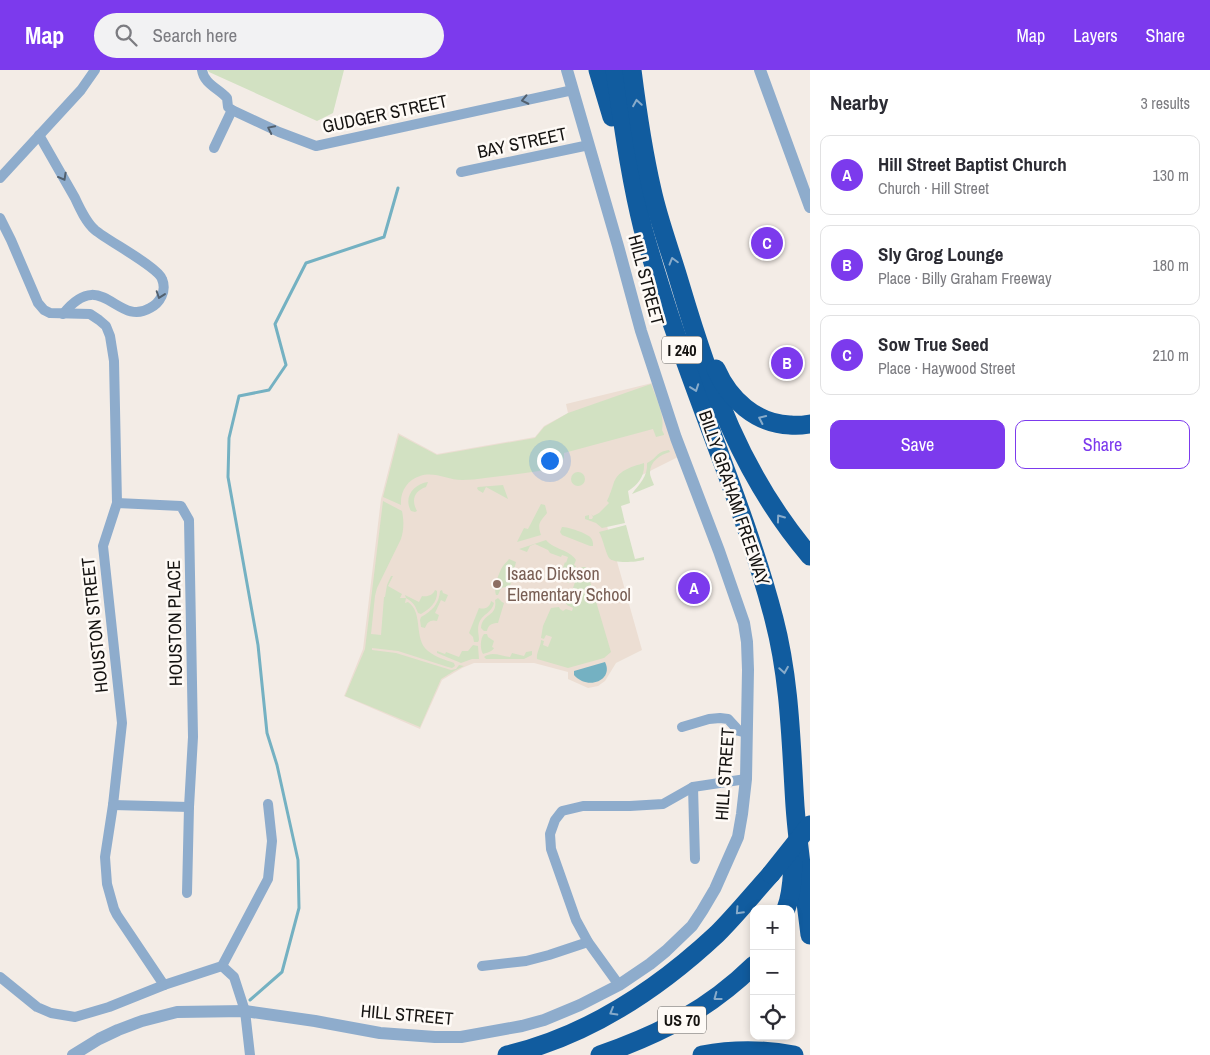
<!DOCTYPE html>
<html lang="en">
<head>
<meta charset="utf-8">
<style>
  body { margin:0; font-family:"Archivo Narrow",sans-serif; background:#f2f2f3; color:#2b2b33 }
  .controls { position:absolute; right:15px; bottom:15px; display:grid; overflow:hidden; border-radius:10px; box-shadow:0 2px 8px #0003 }
  .controls button { width:45px; height:45px; display:grid; place-items:center; padding:0; border:0; border-bottom:1px solid #e1e1e2; background:#fff; color:#2b2b33; font:25px sans-serif }
  .you { position:absolute; left:549px; top:390px; width:18px; height:18px; margin:-12px; border:4px solid #fff; border-radius:50%; background:#1a73e8; box-shadow:0 0 0 8px #1a73e833 }
  .badge { display:grid; place-items:center; width:32px; height:32px; border-radius:50%; background:#7c3aed; color:#fff; font-size:16px; font-weight:700 }
  .pin { position:absolute; translate:-50% -50%; border:2px solid #fff; box-shadow:0 1px 5px #0006 }
  .list { margin:0; padding:0; list-style:none }
  h2 { display:flex; justify-content:space-between; align-items:center; height:65px; margin:0; padding:0 20px; font-size:21px }
  h2 small { font-size:16px; font-weight:400; color:#7c7c81 }
  .list li { display:grid; grid-template-columns:32px 1fr auto; gap:15px; align-items:center; box-sizing:border-box; height:80px; margin:0 10px 10px; padding:0 10px; border:1px solid #e1e1e2; border-radius:10px }
  .list b { display:block; font-size:19px; white-space:nowrap }
  .list p { margin:0; font-size:16px; white-space:nowrap; color:#7c7c81 }
  .list em { font-size:16px; font-style:normal; color:#7c7c81 }
  .actions { display:flex; gap:10px; padding:15px 20px }
  .actions a { flex:1; padding:11px 0; border:1px solid #7c3aed; border-radius:10px; text-align:center; font-size:18px; color:#7c3aed }
  .actions .main { background:#7c3aed; color:#fff }
  .icon { flex:none; width:28px; height:28px; fill:none; stroke:currentColor; stroke-width:2; stroke-linecap:round; stroke-linejoin:round }
  .map { position:relative; flex:none; width:810px; height:985px; overflow:hidden }
  header { display:flex; align-items:center; gap:30px; box-sizing:border-box; height:70px; padding:0 25px; background:#7c3aed; color:#fff }
  header strong { font-size:24px }
  nav { display:flex; gap:28px; margin-inline-start:auto; font-size:18px }
  .search { width:350px; height:45px; background:#f2f2f3; display:flex; align-items:center; gap:12px; box-sizing:border-box; padding:0 18px; border-radius:28px; color:#7c7c81; font-size:19px }
  main { display:flex }
  aside { flex:1; background:#fff }
  .map>svg:first-child { display:block }
  .built { fill:#ecded3 }
  .green { fill:#d2e1c2 }
  .water { fill:#74b1c2 }
  .lines { fill:none; stroke-linecap:round; stroke-linejoin:round }
  .stream { stroke:#74b1c2; stroke-width:3 }
  .minor { stroke:#8eaccc; stroke-width:10 }
  .tertiary { stroke:#8eaccc; stroke-width:12 }
  .motorway { stroke:#115c9f; stroke-width:19 }
  .motorway-bridge { stroke:#115c9f; stroke-width:19 }
  .oneway { stroke:#52606e }
  .oneway2 { stroke:#88abca }
  .education-dot { fill:#8d6e63; stroke:#fefaf6; stroke-width:2 }
  .labels { text-anchor:middle; stroke-width:5; stroke-linejoin:round; paint-order:stroke }
  .shield { fill:#fefaf6; stroke:#5b5856; stroke-width:1 }
  .shield-label { font-size:16px; font-weight:bold; fill:#151311 }
  .street-label { font-size:18px; fill:#151311; stroke:#fefaf6 }
  .education-label { font-size:18px; fill:#785e54; stroke:#fefaf6; text-anchor:start }
</style>
</head>
<body>
<header>
<strong>Map</strong>
<div class="search"><svg class="icon" aria-label="search" viewBox="0 0 24 24"><circle cx="10" cy="10" r="6"/><path d="M15 15l6 6"/></svg>Search here</div>
<nav><a>Map</a><a>Layers</a><a>Share</a></nav>
</header>
<main>
<div class="map">
<svg width="810" height="985" viewBox="0 0 810 985">
  <rect width="100%" height="100%" fill="#f3ece6"/>
  <polygon class="built" points="652,313 678,387 622,415 605,449 642,580 616,593 605,611 598,616 588,618 568,609 568,602 534,593 474,593 462,598 442,610 420,659 344,626 363,579 381,429 398,363 437,384 535,367 544,356 568,343 566,334"/>
  <g class="green">
    <polygon points="208,0 344,0 333,43 317,51 209,2"/>
    <path d="M 651,314 C 656,328 665,345 662,360 L 664,364 L 664,365 L 656,367 L 653,359 L 564,383 L 564,388 L 562,390 L 554,394 L 547,399 L 539,401 C 521,404 503,406 485,408 C 478,409 470,410 462,410 C 448,410 434,401 420,406 C 407,410 400,422 401,435 L 383,427 L 399,365 L 437,385 L 535,368 L 544,357 L 568,343 Z"/>
    <path d="M 669,380 L 670,382 C 660,385 650,391 650,403 C 650,406 653,412 654,415 L 632,424 C 639,414 648,407 647,393 C 658,388 655,382 669,380 Z"/>
    <path d="M 644,393 C 645,406 638,415 628,421 L 630,433 L 621,436 L 625,453 L 602,458 L 596,453 L 585,449 L 585,446 L 589,445 L 589,449 L 592,449 L 593,447 L 591,444 L 593,446 L 599,443 L 609,433 L 607,431 C 610,425 612,418 614,412 C 620,399 632,397 644,393 Z"/>
    <circle cx="578" cy="409" r="7"/>
    <path d="M 428,412 L 426,417 C 414,421 411,430 417,441 L 415,442 L 411,441 C 403,427 414,414 428,412 Z"/>
    <polygon points="503,415 508,429 486,417 483,423 478,420 477,418 478,417"/>
    <path d="M 383,431 L 402,441 C 404,451 404,459 401,469 L 377,518 L 375,526 L 371,564 L 381,565 L 384,527 L 385,527 L 387,515 L 391,506 L 393,506 L 388,516 L 402,524 L 400,528 L 406,528 L 405,525 L 419,532 L 422,526 C 428,527 433,525 435,520 L 437,521 C 438,532 430,539 421,544 L 418,543 C 415,535 413,532 406,528 L 405,533 L 408,532 C 424,543 413,569 428,581 C 435,587 446,590 454,593 L 455,596 L 452,598 L 448,597 L 398,581 L 372,578 L 372,580 L 396,583 L 451,600 L 456,599 L 459,595 L 464,596 L 454,601 L 441,609 L 420,657 L 345,626 L 365,579 Z"/>
    <path d="M 541,434 L 545,435 L 547,443 C 540,452 537,453 541,465 L 517,472 L 524,458 L 528,459 Z"/>
    <path d="M 626,455 L 635,489 L 644,487 L 644,490 C 636,492 614,494 609,488 C 605,481 603,469 599,462 Z"/>
    <path d="M 562,457 C 568,457 587,463 591,468 C 593,471 593,473 593,476 L 590,476 L 562,465 L 560,462 Z"/>
    <path d="M 546,470 C 554,480 569,479 576,490 L 574,495 L 576,496 L 569,513 L 559,508 L 565,492 L 566,493 L 568,487 L 562,485 L 561,487 L 550,483 L 548,480 L 535,474 L 530,476 L 527,482 L 519,479 Z"/>
    <path d="M 509,489 L 516,492 L 510,516 L 501,518 L 498,525 L 496,525 C 493,518 499,502 503,496 C 505,493 507,492 509,489 Z"/>
    <path d="M 583,497 L 586,497 L 587,501 L 611,582 L 604,588 L 568,598 L 537,589 C 536,583 541,576 541,570 L 544,571 L 543,575 L 548,577 L 552,567 L 546,565 L 544,569 L 541,568 L 543,556 L 551,538 L 559,537 L 560,539 L 563,541 L 566,539 L 572,541 L 573,538 L 567,535 L 566,533 L 571,523 L 575,522 L 576,520 L 573,518 L 574,515 L 580,498 Z"/>
    <path d="M 442,520 L 443,523 L 448,525 L 445,532 L 441,530 L 435,543 L 439,545 L 437,551 C 431,549 427,552 425,558 L 421,557 L 420,550 L 421,547 C 432,541 439,534 440,521 Z"/>
    <path d="M 498,528 L 502,532 L 504,533 L 498,553 C 492,553 488,555 487,561 L 484,561 L 481,558 C 482,543 498,547 495,530 Z"/>
    <path d="M 491,531 L 494,533 C 492,543 482,544 479,553 C 477,559 479,565 479,570 L 478,572 L 474,572 L 473,567 L 469,563 L 479,538 C 485,540 490,537 491,531 Z"/>
    <path d="M 484,564 L 487,564 L 488,567 L 494,571 L 492,577 L 494,578 C 493,581 487,583 483,584 C 480,579 480,569 484,564 Z"/>
    <polygon points="473,575 478,576 479,589 472,589 461,593 437,583 437,581 445,584 446,582 459,587 462,581 468,581"/>
    <path d="M 532,581 L 532,585 L 524,589 L 486,589 L 484,587 C 492,581 500,586 510,587 L 512,583 L 524,586 L 526,582 Z"/>
  </g>
  <path class="water" d="M 605,592 C 614,610 588,621 574,605 L 574,601 Z"/>
  <g class="lines">
    <polyline class="stream" points="250,930 282,902 299,838 298,790 277,695 267,663 258,575 228,407 229,368 239,326 269,320 286,295 275,254 306,193 384,167 398,118"/>
    <g class="minor">
      <path d="M 202,0 C 204,14 218,18 227,28 L 228,37 L 232,40 L 279,62 L 316,76 L 573,20"/>
      <path d="M 39,65 C 51,86 63,107 75,128 C 80,139 86,152 95,160 C 108,171 158,197 162,209 C 167,221 160,233 150,238 C 117,258 102,195 63,244"/>
      <polyline points="214,78 232,40"/>
      <polyline points="461,102 589,75"/>
      <polyline points="0,108 81,20 95,0"/>
      <polyline points="0,148 11,170 38,233 44,240 50,243 90,244 99,250 106,256 110,266 114,291 117,433 103,476 122,653 113,735 105,787 107,814 114,839 117,845 164,915"/>
      <polyline points="117,433 181,436 189,450 193,667 189,737 187,823"/>
      <polyline points="682,657 709,649 720,648 728,649 739,661 747,663"/>
      <polyline points="693,717 695,789"/>
      <polyline points="113,735 189,737"/>
      <polyline points="222,896 268,809 272,771 268,734"/>
      <polyline points="222,896 234,907 245,941 250,985"/>
      <polyline points="482,896 526,891 549,885 588,872"/>
      <polyline points="0,907 37,937 51,943 75,947 109,937 164,915 222,896"/>
      <polyline points="619,915 588,872 576,850 551,779 550,764 555,750 562,741 583,736 630,736 663,734 693,717 746,709"/>
    </g>
    <g class="tertiary">
      <polyline points="760,0 810,137"/>
      <polyline points="73,985 99,969 118,960 142,951 177,942 245,941 315,951 380,963 435,967 461,967 522,956 544,950 580,935 619,915 650,894 666,881 692,856 702,841 715,819 738,767 742,744 746,709 748,600 747,572 744,553 719,481 676,368 641,261 618,176 567,0"/>
    </g>
    <g class="motorway">
      <polyline points="598,0 612,47"/>
      <path d="M 615,0 C 623,53 630,107 643,159 C 651,187 660,216 669,244 C 703,347 747,445 774,549 C 790,610 791,674 795,736 C 798,779 805,822 810,865"/>
      <path d="M 632,0 C 637,40 643,81 652,120 C 659,152 671,183 680,214 C 710,315 741,405 810,486"/>
      <path d="M 716,299 C 729,329 756,354 790,355 C 797,356 804,355 810,354"/>
      <path d="M 786,839 C 792,824 792,809 793,794"/>
      <path d="M 507,985 C 588,966 657,920 717,864 C 736,845 753,824 771,804"/>
      <path d="M 600,985 C 660,964 708,940 754,895"/>
      <path d="M 702,985 C 734,979 762,979 794,985"/>
    </g>
    <polyline class="motorway-bridge" points="771,804 810,755"/>
  </g>
  <defs><path id="oneway-chevron" d="M-2-3.5L2.5 0L-2 3.5" fill="none" stroke-width="1.6" stroke-linecap="round" stroke-linejoin="round" transform="scale(1.25)"/></defs>
  <g class="oneway">
    <use href="#oneway-chevron" transform="translate(525 30) rotate(168)"/>
    <use href="#oneway-chevron" transform="translate(271 59) rotate(-154)"/>
    <use href="#oneway-chevron" transform="translate(63 107) rotate(61)"/>
    <use href="#oneway-chevron" transform="translate(160 225) rotate(109)"/>
  </g>
  <g class="oneway2">
    <use href="#oneway-chevron" transform="translate(637 33) rotate(-99)"/>
    <use href="#oneway-chevron" transform="translate(673 191) rotate(-106)"/>
    <use href="#oneway-chevron" transform="translate(695 318) rotate(70)"/>
    <use href="#oneway-chevron" transform="translate(762 349) rotate(-155)"/>
    <use href="#oneway-chevron" transform="translate(780 448) rotate(-126)"/>
    <use href="#oneway-chevron" transform="translate(784 600) rotate(81)"/>
    <use href="#oneway-chevron" transform="translate(739 841) rotate(133)"/>
    <use href="#oneway-chevron" transform="translate(717 927) rotate(143)"/>
    <use href="#oneway-chevron" transform="translate(613 942) rotate(150)"/>
  </g>
  <circle class="education-dot" cx="497" cy="514" r="5"/>
  <g class="labels">
    <g class="shield">
      <rect x="662" y="266.5" width="40" height="27" rx="4"/>
      <rect x="658" y="936.5" width="48" height="27" rx="4"/>
    </g>
    <g class="shield-label">
      <text x="682" y="286">I 240</text>
      <text x="682" y="956">US 70</text>
    </g>
    <g class="street-label">
      <text transform="translate(385 44) rotate(-12)" y="6">GUDGER STREET</text>
      <text transform="translate(522 73) rotate(-12)" y="6">BAY STREET</text>
      <text transform="translate(646 210) rotate(75)" y="6">HILL STREET</text>
      <text transform="translate(734 428) rotate(71)" y="6">BILLY GRAHAM FREEWAY</text>
      <text transform="translate(175 553) rotate(-91)" y="6">HOUSTON PLACE</text>
      <text transform="translate(95 555) rotate(-96)" y="6">HOUSTON STREET</text>
      <text transform="translate(725 704) rotate(-86)" y="6">HILL STREET</text>
      <text transform="translate(407 945) rotate(5)" y="6">HILL STREET</text>
    </g>
    <g class="education-label">
      <text x="507" y="510">Isaac Dickson<tspan x="507" dy="21">Elementary School</tspan></text>
    </g>
  </g>
</svg>
<div class="controls">
<button>+</button>
<button>−</button>
<button><svg class="icon" aria-label="locate" viewBox="0 0 24 24"><circle cx="12" cy="12" r="6"/><path d="M12 2v4M12 18v4M2 12h4M18 12h4"/></svg></button>
</div>
<div class="you"></div>
<div class="pin badge" style="left:694px;top:518px">A</div>
<div class="pin badge" style="left:787px;top:293px">B</div>
<div class="pin badge" style="left:767px;top:173px">C</div>
</div>
<aside>
<h2>Nearby<small>3 results</small></h2>
<ul class="list">
<li><span class="badge">A</span><div><b>Hill Street Baptist Church</b><p>Church · Hill Street</p></div><em>130 m</em></li>
<li><span class="badge">B</span><div><b>Sly Grog Lounge</b><p>Place · Billy Graham Freeway</p></div><em>180 m</em></li>
<li><span class="badge">C</span><div><b>Sow True Seed</b><p>Place · Haywood Street</p></div><em>210 m</em></li>
</ul>
<div class="actions"><a class="main">Save</a><a>Share</a></div>
</aside>
</main>
</body>
</html>
